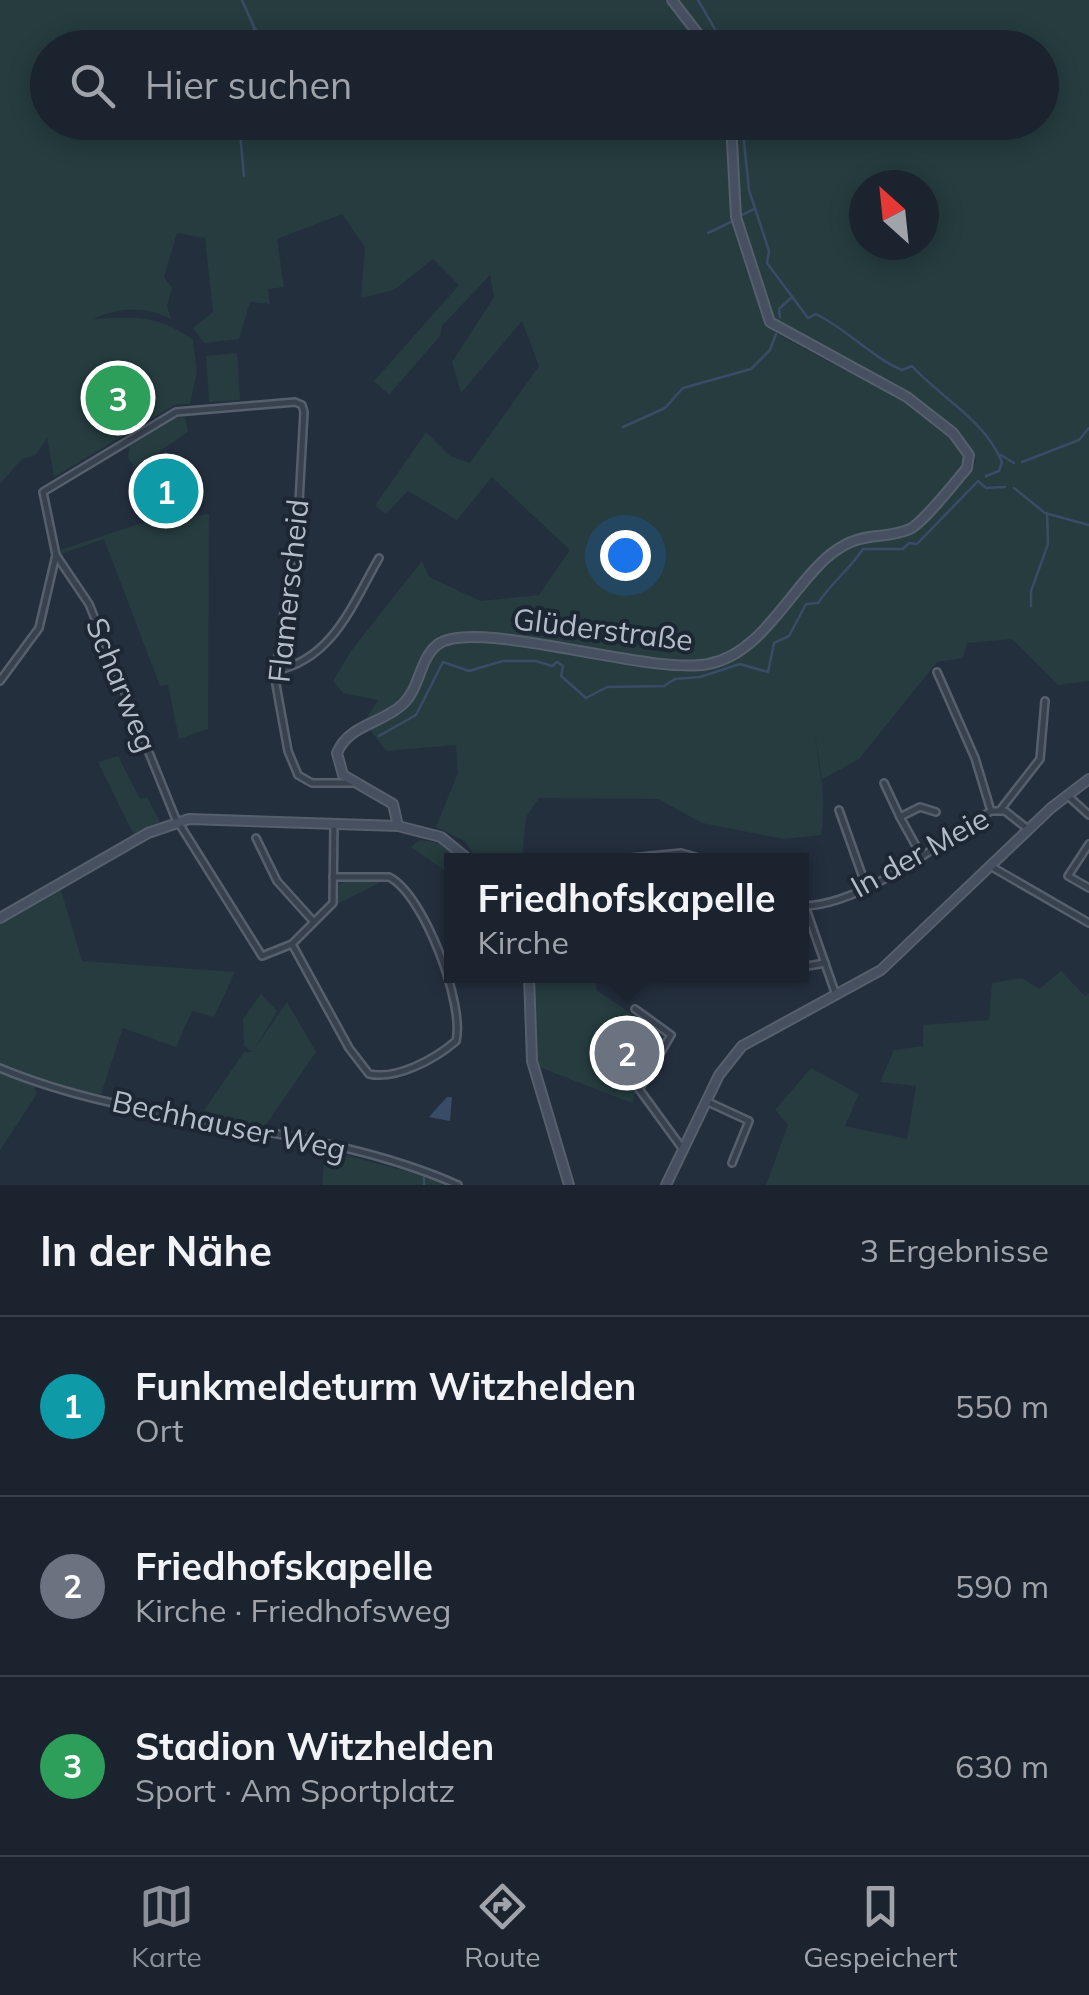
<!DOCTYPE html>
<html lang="de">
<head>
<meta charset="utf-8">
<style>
  body { margin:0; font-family:Mulish,sans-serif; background:#282f3a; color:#f1f3f6 }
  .compass { position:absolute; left:849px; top:170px; width:90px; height:90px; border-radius:50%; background:#1b232e; box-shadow:0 5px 25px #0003; rotate:333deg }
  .you { position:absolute; left:625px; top:555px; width:35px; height:35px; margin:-25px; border:8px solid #fff; border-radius:50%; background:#1a73e8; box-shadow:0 0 0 15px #1a73e833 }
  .badge { display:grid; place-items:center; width:65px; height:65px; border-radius:50%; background:#8c9099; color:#fff; font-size:32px; font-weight:700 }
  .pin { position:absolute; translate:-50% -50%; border:5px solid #fff; box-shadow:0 2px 10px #0006 }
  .popup { position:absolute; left:444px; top:853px; width:365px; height:130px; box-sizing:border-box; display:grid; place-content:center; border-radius:0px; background:#1b232e; filter:drop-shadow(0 2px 8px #0005); font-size:32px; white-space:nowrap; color:#a0a4aa }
  .popup b { font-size:38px; color:#f1f3f6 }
  .popup::after { content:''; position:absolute; left:50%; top:100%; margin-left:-20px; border:20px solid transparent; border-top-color:#1b232e }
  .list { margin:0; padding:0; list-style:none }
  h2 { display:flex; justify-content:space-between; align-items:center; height:130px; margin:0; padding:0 40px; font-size:42px }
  h2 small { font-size:32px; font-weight:400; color:#a0a4aa }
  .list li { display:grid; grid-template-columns:65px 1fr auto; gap:30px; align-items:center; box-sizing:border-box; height:180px; padding:0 40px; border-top:2px solid #39404a }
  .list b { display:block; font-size:38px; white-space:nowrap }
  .list p { margin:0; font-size:32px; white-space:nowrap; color:#a0a4aa }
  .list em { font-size:32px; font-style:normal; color:#a0a4aa }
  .icon { flex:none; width:55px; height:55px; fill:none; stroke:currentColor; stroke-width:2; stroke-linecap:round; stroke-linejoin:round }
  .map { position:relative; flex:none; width:1089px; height:1185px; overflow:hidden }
  .search { position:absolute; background:#1b232e; box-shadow:0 5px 25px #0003; left:30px; right:30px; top:30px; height:110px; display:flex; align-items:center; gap:25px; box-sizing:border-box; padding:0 35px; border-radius:55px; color:#a0a4aa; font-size:38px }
  .sheet { height:670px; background:#1b232e }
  nav { display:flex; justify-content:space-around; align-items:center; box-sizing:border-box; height:140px; border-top:2px solid #39404a; background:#1b232e; font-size:28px; color:#a0a4aa }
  nav a { display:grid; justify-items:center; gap:5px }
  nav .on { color:#8c9099 }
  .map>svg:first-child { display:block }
  .green { fill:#263c3f; fill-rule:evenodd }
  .water { fill:#394c67 }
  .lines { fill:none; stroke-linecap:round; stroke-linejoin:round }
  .stream { stroke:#394c67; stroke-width:2.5 }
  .street-casing { stroke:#565f6c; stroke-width:10 }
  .secondary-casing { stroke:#565f6c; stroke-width:12 }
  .street { stroke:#38414e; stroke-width:5 }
  .secondary { stroke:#465061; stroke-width:8 }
  .labels { text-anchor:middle; stroke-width:8; stroke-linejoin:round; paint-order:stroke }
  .street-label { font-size:30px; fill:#b4bcc9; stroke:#1d2633 }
</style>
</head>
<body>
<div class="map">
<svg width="1089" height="1185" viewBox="0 0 1089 1185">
  <rect width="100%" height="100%" fill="#242f3e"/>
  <g class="green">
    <path d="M 0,0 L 665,0 L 703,47 L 48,48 L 48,122 L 727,123 L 731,210 L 766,323 C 777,336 796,344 811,352 C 866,383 926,403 965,455 L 964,461 C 951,481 924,522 901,528 C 877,533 856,530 835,546 C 779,586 760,661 679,662 L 455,634 L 439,641 L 404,699 L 364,722 L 378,700 L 343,693 L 333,681 L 351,651 L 422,561 L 429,577 L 481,601 L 539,595 L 570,550 L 492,477 L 457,520 L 408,491 L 386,514 L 375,506 L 426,432 L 450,456 L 470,463 L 539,366 L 522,321 L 461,393 L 452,362 L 494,297 L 490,275 L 442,326 L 440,336 L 389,395 L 374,381 L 459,285 L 433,259 L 394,290 L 361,298 L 365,247 L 342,214 L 277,239 L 284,287 L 268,289 L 270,304 L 250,302 L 239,339 L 204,343 L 193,328 L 213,312 L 205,238 L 177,233 L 164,277 L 172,288 L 167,306 L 171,319 C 143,306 122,307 93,319 C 132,317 159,314 193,340 L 197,372 L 190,404 L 176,404 L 54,477 L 47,438 L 36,455 L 22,459 L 0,484 Z"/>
    <path d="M 677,0 L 1089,0 L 1089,681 L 1058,685 L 1012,639 L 967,643 L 963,658 L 937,662 L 859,759 L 821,780 L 815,735 C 821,769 826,802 821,835 L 783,839 L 702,823 L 658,799 L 539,798 L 526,817 L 522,860 L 477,860 L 465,841 L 436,827 L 458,773 L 456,745 L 386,751 L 368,727 L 407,704 L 440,647 L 473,640 L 683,672 L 728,664 L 771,629 L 815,577 L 847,548 L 879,537 L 903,536 L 921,527 L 976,462 C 967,409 825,350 780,324 L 773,316 L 742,227 L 735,123 L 1042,122 L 1042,48 L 713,47 ZM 864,185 L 924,185 L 924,245 L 864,245 Z"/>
    <polygon points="237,353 240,400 209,402 206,356"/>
    <polygon points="185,417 188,432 135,468 128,458 130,442 170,418"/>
    <polygon points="209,514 208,729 179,739 168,685 160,686 104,539 61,554 60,550 139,524"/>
    <polygon points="118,756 140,799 147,797 160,822 134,835 98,762"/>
    <polygon points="420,840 439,843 462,859 452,860 452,876 411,847"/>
    <polygon points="346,881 379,881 381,882 337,904 339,884"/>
    <polygon points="61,890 82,961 235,972 214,1017 192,1011 176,1047 123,1028 100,1097 42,1082 0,1065 0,924"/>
    <polygon points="1061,971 1085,996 1089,993 1089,1185 766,1185 788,1125 775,1110 811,1068 859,1094 845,1126 907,1139 916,1086 880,1082 894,1050 923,1046 923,1025 989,1020 992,983 1022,978 1039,989"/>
    <polygon points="534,976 596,976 596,990 666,1037 640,1070 643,1073 632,1103 539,1067 533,1023"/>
    <polygon points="261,994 277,1011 255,1048 287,1002 316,1052 261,1132 199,1118 244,1052 253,1052 244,1046 243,1019"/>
    <polygon points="0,1072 34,1086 37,1094 0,1150"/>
    <polygon points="325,1150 437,1179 446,1185 322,1185"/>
  </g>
  <polygon class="water" points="447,1097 452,1097 450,1121 429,1117"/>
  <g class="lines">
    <g class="stream">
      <polyline points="242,0 254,27 251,48"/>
      <polyline points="698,0 726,48"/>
      <polyline points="254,27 272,48"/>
      <polyline points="239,122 244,176"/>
      <polyline points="307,122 308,128"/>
      <path d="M 746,122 L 743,132 L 749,190 L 769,251 L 767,263 L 808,318 L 816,314 C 848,330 870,356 902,370 L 912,366 C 943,400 983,418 1002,462 L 999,471 L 986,476"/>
      <polyline points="742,215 754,209"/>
      <polyline points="708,233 731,222"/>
      <polyline points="780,317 779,309 791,298"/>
      <polyline points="623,427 665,408 683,388 751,369 770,350 776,334"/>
      <polyline points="1001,455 1014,463"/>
      <polyline points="1022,462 1079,440 1089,428"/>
      <polyline points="1014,488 1045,513 1089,525"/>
      <polyline points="1031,606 1031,591 1048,544 1047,513"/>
      <path d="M 379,736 L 416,715 L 443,662 L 469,671 L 503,661 L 536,661 L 552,666 L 557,662 L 563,666 L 561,676 L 586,698 L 607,687 L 664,686 L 675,679 L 700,677 L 740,664 L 768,672 L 774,643 L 789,636 L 806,604 L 818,603 C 832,582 849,570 863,549 L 903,549 L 909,543 L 917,544 L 978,481 L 986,488 L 1005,487"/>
      <polyline points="424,1185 424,1177"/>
    </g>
    <defs>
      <g id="street">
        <polyline points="56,555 89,604 175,817 262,956 292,944 333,903 334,824"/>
        <path d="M 275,671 C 333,659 352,605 379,558"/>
        <polyline points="937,672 975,758 991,811"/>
        <polyline points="0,681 39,628 56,555 43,492 176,412 295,402 302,405 304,412 299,502 275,679 288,751 298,775 312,783 354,783"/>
        <polyline points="884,783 900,817"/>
        <polyline points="1067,795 1089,815"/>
        <polyline points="1001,809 1040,759 1045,701"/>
        <polyline points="839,810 866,886"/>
        <polyline points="256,838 277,881 313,921"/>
        <polyline points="1089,844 1068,876 1089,888"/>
        <polyline points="921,855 900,817 920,807 936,812"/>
        <polyline points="611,860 681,853 706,860"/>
        <polyline points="992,867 1089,923"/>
        <path d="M 805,906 C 864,904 941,842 991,811 L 1005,811 L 1029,830"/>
        <polyline points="805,906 836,995"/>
        <path d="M 292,944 L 349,1048 L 369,1074 C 397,1080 435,1059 456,1041 C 465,1005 424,894 389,877 L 333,877"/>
        <polyline points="802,967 825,963"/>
        <polyline points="635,1009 671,1035 639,1089 682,1148"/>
        <path d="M 0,1068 C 146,1129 314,1121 458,1185"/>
        <polyline points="708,1102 749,1121 732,1163"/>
      </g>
      <g id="secondary">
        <polyline points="672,0 709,48"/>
        <path d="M 398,826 L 393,804 L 343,775 L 337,753 C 349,724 382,724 403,704 C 420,688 419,660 437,645 C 474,616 648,676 708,664 C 763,654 791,586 831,554 C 863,529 882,541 910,529 C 924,522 956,481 967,468 L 969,455 L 953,433 L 907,397 L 770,322 L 736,217 L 731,122"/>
        <polyline points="0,918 148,833 189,819 398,826 441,837 469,860"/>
        <polyline points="529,976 532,1061 569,1185"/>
        <polyline points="666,1185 719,1075 742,1046 881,970 1051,808 1089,779"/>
      </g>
    </defs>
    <use href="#street" class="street-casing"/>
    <use href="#secondary" class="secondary-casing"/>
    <use href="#street" class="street"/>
    <use href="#secondary" class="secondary"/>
  </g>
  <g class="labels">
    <g class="street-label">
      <text transform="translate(289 591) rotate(-84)" y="10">Flamerscheid</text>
      <text transform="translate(603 630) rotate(7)" y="10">Glüderstraße</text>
      <text transform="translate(121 685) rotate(68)" y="10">Scharweg</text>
      <text transform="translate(920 853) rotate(-29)" y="10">In der Meie</text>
      <text transform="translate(229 1126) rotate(12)" y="10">Bechhauser Weg</text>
    </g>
  </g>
</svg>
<svg class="compass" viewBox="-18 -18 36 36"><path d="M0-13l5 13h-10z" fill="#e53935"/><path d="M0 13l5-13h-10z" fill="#a0a4aa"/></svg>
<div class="you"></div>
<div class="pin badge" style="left:166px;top:491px;background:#0f9aa8">1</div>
<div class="pin badge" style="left:627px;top:1053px;background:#6b7280">2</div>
<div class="popup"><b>Friedhofskapelle</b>Kirche</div>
<div class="pin badge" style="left:118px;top:398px;background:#2e9e5b">3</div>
<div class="search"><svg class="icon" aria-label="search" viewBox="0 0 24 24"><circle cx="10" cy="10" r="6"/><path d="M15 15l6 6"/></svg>Hier suchen</div>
</div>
<section class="sheet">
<h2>In der Nähe<small>3 Ergebnisse</small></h2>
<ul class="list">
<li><span class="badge" style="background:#0f9aa8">1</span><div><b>Funkmeldeturm Witzhelden</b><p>Ort</p></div><em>550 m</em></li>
<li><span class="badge" style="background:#6b7280">2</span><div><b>Friedhofskapelle</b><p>Kirche · Friedhofsweg</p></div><em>590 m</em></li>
<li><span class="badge" style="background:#2e9e5b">3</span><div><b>Stadion Witzhelden</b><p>Sport · Am Sportplatz</p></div><em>630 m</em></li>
</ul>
</section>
<nav>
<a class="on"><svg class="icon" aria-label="map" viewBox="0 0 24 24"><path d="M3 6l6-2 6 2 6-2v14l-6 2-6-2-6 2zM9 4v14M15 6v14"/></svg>Karte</a>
<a><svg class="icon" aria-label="directions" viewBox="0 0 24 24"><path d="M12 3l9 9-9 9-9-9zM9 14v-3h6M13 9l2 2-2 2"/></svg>Route</a>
<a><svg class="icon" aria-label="saved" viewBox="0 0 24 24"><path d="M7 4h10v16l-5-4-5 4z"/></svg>Gespeichert</a>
</nav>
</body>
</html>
